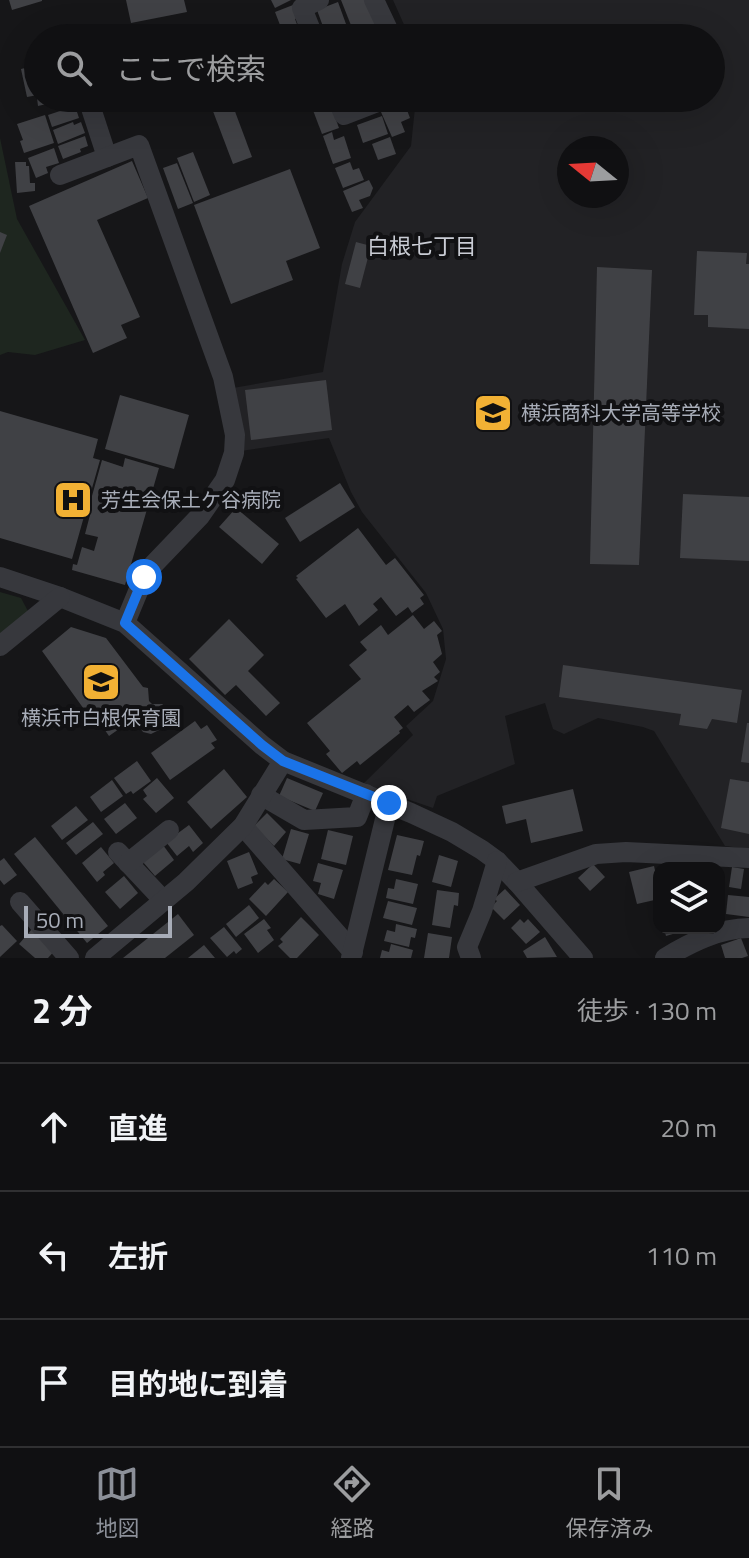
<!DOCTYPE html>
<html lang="ja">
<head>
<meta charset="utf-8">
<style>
  body { margin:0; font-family:"Titillium Web","Noto Sans JP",sans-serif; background:#1e1e20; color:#f1f3f6 }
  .controls { position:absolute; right:24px; bottom:24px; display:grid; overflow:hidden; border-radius:16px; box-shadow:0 8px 32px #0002 }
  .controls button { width:72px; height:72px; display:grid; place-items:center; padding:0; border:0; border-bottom:2px solid #303032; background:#101012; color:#f1f3f6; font:40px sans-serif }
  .compass { position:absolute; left:557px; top:136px; width:72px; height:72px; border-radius:50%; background:#101012; box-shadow:0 8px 32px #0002; rotate:288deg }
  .scale { position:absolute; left:24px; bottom:20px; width:148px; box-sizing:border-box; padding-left:8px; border:4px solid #a8adb8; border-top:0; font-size:22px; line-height:28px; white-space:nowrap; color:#a8adb8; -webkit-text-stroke:6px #111113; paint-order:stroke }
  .stop { position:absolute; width:24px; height:24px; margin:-18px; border:6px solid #1a73e8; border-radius:50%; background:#fff }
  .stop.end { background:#1a73e8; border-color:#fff; box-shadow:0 2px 8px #0008 }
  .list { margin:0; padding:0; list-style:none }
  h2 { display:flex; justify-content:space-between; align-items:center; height:104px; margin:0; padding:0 32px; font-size:34px }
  h2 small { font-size:26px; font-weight:400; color:#9c9d9f }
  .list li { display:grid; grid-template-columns:52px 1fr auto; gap:24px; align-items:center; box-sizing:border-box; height:128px; padding:0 32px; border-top:2px solid #303032 }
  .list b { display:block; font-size:30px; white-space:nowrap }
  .list em { font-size:26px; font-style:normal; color:#9c9d9f }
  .icon { flex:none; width:44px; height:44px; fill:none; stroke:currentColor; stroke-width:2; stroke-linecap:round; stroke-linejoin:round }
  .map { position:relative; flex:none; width:749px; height:958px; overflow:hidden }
  .search { position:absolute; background:#101012; box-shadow:0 8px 32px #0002; left:24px; right:24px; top:24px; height:88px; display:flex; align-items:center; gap:20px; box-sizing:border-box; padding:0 28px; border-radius:44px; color:#9c9d9f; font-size:30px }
  .sheet { height:488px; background:#101012 }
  nav { display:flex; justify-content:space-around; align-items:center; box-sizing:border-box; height:112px; border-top:2px solid #303032; background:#101012; font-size:22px; color:#9c9d9f }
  nav a { display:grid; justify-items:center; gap:4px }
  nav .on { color:#8c9099 }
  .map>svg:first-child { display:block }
  .built { fill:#222225; fill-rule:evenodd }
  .green { fill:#1e261f }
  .building { fill:#404145 }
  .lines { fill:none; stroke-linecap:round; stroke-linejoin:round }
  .minor { stroke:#37383d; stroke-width:20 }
  .route { stroke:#1a73e8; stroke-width:10 }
  .labels { text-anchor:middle; stroke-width:8; stroke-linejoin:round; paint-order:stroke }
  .poi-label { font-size:20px; fill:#a8adb8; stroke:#111113; text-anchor:start }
  .neighbourhood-label { font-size:22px; fill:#c9ccd4; stroke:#111113 }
</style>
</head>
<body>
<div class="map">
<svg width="749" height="958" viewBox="0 0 749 958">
  <rect width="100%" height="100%" fill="#161618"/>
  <path class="built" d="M 393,0 L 749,0 L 749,849 L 725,846 L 654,731 L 643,727 L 598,718 L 564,734 L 553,729 L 545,703 L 505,716 L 515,764 L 437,796 L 433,808 L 363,784 L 413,735 L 406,726 L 433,701 L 446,659 L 443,629 L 426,593 L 362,512 L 351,492 L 329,438 L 241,451 L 233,388 L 323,372 L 342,264 L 355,222 L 411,146 L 416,98 L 711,98 L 711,38 L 410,38 ZM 569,148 L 617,148 L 617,196 L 569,196 Z"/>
  <g class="green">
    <polygon points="0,138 17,219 85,340 35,355 8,352 0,355"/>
    <polygon points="0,592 21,598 30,615 0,639"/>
  </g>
  <g class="building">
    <polygon points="9,0 42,0 42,1 12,10"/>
    <polygon points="126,0 184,0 187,12 131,23"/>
    <polygon points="271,0 291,0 275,8"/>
    <polygon points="341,0 365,0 381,37 356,38"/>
    <polygon points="338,2 346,24 325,32 317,10"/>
    <polygon points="293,5 297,18 295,19 301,35 294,38 285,38 275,12"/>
    <polygon points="344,28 348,38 325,38 324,35"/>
    <polygon points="38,65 38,95 27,97 21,69"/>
    <polygon points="37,98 68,98 68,99 38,106"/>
    <polygon points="208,98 230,98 252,157 233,164"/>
    <polygon points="328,98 339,128 322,134 311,105"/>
    <polygon points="404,102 410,118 401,122 405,132 392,137 381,112"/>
    <polygon points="75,106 79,118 52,127 48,115"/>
    <polygon points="45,115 54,143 24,153 20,141 23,140 17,124"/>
    <polygon points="382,116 388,134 363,143 357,125"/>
    <polygon points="73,122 74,125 81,122 85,133 58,144 53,130"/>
    <polygon points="332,132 334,140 344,136 351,158 333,164 323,136"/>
    <polygon points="85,136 88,146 80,149 81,152 63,159 58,146"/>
    <polygon points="390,137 396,154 378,160 372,144"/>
    <polygon points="54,148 59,163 46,167 48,173 36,178 28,158"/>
    <polygon points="193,152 210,195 194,202 177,158"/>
    <polygon points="132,161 148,198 97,220 140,317 121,325 127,338 93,353 29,206"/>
    <polygon points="15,162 26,162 26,166 29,166 30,183 35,183 35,191 17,193"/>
    <polygon points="350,162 353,170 359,168 364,180 343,188 335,168"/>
    <polygon points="177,163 193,203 178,209 163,168"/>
    <polygon points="290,169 320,248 286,261 293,280 231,304 194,205"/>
    <polygon points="369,180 373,188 370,196 359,200 363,208 352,212 343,191"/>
    <polygon points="0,232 7,235 0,253"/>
    <polygon points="356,242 371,246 360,288 345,284"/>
    <polygon points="697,251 747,253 746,264 749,264 749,329 708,327 708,315 694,315"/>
    <polygon points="597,267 652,270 639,565 590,564"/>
    <polygon points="326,380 332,430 251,440 245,390"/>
    <polygon points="120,395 189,415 174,469 105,449"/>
    <polygon points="0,411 98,439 93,458 100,460 72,559 0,538"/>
    <polygon points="125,458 159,468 125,585 72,570 73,564 77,565 82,547 94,551 98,537 85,534 90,515 87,514 102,460 123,467"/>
    <polygon points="340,483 355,507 300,542 285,518"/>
    <polygon points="683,494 749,497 749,561 680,558"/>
    <polygon points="236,508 279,544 262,564 219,527"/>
    <polygon points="358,528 386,565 395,558 424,595 420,598 424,604 412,613 408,607 396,616 381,597 373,604 378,610 359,626 345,604 326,618 296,579 298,578 296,576"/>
    <polygon points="413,615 424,629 434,621 442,631 437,635 442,654 433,662 440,672 434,677 438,681 422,691 430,700 414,712 408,705 394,717 403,728 399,731 400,733 360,765 357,761 342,773 326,754 330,751 307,723 361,679 349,665 367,650 360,642 381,625 388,635"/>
    <polygon points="229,619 264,655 248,671 280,703 266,716 236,685 225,695 189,659"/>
    <polygon points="71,627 106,638 143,687 148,688 149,701 152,704 162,704 167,708 170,717 165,727 151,734 143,732 125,706 115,713 118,716 113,720 119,729 109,736 98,720 94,723 42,651"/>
    <polygon points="563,665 742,690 737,723 712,719 707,729 679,725 681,714 559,697"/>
    <polygon points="195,721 201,729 207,725 217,740 211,743 215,748 170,780 151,753"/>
    <polygon points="747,723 749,723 749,763 741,762"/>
    <polygon points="137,761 151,781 133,794 131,791 126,794 114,778"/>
    <polygon points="224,769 247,797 211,829 187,802"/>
    <polygon points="157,778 174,798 156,813 143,799 147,796 143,790"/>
    <polygon points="287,778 323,793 315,811 279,796"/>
    <polygon points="730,779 749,782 749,834 721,828"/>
    <polygon points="112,780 123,796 101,812 90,797"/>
    <polygon points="573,789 583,831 531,843 526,819 506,824 502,806"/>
    <polygon points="125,803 137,818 116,834 104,819"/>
    <polygon points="76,806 88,820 62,840 51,826"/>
    <polygon points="267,813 286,832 274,846 254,826"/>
    <polygon points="93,822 103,834 76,855 66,843"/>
    <polygon points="189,825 203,843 193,852 189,846 177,856 166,842"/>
    <polygon points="291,829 309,834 300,864 282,859"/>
    <polygon points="328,830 353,836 346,865 321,859"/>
    <polygon points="397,835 424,841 420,856 417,855 412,875 388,870"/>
    <polygon points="35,837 108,926 87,943 14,854"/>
    <polygon points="163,845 174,860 155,876 143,862"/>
    <polygon points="101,847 114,863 103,872 105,875 97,882 82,863"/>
    <polygon points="249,852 258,874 251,877 253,883 238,889 227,861"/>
    <polygon points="439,855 458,861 451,887 432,882"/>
    <polygon points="4,858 17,875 4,885 0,880 0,861"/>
    <polygon points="318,863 343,870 334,899 318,894 321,883 313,881"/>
    <polygon points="593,864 605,877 590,891 578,878"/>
    <polygon points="654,866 659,888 659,899 637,904 629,872"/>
    <polygon points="732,867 744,869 741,889 729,887"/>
    <polygon points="124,876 138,893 120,909 105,892"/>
    <polygon points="274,879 288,892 266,916 249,899 265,882 268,885"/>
    <polygon points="396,879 418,884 413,904 386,898 388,888 394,889"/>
    <polygon points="505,889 520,905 504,920 491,907 497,901 494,899"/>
    <polygon points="437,890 459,893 458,906 454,905 450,928 432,925"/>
    <polygon points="728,895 749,897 749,917 726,914"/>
    <polygon points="388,901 417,908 412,925 383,918"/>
    <polygon points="249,905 259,918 236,937 226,924"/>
    <polygon points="178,914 194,935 165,958 123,958"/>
    <polygon points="301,917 319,935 297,958 290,958 278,946 283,942 280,939"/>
    <polygon points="264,919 271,928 267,930 274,940 258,953 244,934"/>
    <polygon points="520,919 524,923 528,919 540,932 526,944 511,928"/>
    <polygon points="396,924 417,929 415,938 411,937 409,947 384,941 387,930 395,932"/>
    <polygon points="2,925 17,941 0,957 0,926"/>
    <polygon points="224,927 242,949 236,954 234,951 227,957 210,938"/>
    <polygon points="664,928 690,928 690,929 666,936"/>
    <polygon points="32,929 56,949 48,958 35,958 19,944"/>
    <polygon points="428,933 452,937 449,958 424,958"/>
    <polygon points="545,937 557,957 527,958 523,951"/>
    <polygon points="741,938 748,956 742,958 725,958 721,945"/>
    <polygon points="391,944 413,950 411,958 380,958 382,950 389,952"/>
    <polygon points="204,945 215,958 188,958"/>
  </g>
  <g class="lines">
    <g class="minor">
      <polyline points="374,0 392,38"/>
      <polyline points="314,38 302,8 319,0"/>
      <polyline points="337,98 344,115 388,98"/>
      <polyline points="88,99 107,157"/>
      <polyline points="60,175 139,145 223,377 235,435 234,453 225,480 200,516 153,565 144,577 125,623"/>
      <polyline points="0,577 60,597 125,623 262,745 283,761 411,813 452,832 482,850 497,861 517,882 583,958"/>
      <polyline points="0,646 60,597"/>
      <polyline points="261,795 304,820 357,817 366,794"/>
      <polyline points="243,826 353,952"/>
      <polyline points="118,852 164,901"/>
      <polyline points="128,863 169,830"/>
      <polyline points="517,882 596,854 626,852 749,858"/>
      <polyline points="20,902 69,958"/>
      <polyline points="95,958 186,882 243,826 283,761"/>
      <polyline points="351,958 389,803"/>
      <polyline points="471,958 467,947 482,911 497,861"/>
      <path d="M 665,958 C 690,943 719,928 749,928"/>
    </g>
  </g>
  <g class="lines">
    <polyline class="route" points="144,577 125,623 262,745 283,761 389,803"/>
  </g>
  <defs>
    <symbol id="school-square" viewBox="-11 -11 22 22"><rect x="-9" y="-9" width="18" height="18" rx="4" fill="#f2b134" stroke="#111113"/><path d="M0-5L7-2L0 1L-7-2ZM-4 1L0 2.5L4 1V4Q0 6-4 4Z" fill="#111"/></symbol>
    <symbol id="hospital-square" viewBox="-11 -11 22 22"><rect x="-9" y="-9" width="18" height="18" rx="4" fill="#f2b134" stroke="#111113"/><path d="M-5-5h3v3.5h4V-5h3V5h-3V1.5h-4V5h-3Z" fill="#111"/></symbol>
  </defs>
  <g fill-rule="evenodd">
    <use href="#school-square" x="471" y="391" width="44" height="44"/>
    <use href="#hospital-square" x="51" y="478" width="44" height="44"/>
    <use href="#school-square" x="79" y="660" width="44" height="44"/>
  </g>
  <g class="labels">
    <g class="poi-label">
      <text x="521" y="420">横浜商科大学高等学校</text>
      <text x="101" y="507">芳生会保土ケ谷病院</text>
      <text x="101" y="725" text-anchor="middle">横浜市白根保育園</text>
    </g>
    <g class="neighbourhood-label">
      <text x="422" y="254">白根七丁目</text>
    </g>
  </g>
</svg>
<div class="controls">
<button><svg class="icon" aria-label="layers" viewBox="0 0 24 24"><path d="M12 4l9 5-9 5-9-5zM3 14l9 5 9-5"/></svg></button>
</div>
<svg class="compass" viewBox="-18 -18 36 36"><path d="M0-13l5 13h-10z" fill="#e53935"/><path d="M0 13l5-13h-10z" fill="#9c9d9f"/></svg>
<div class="scale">50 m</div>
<div class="stop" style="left:144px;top:577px"></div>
<div class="stop end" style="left:389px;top:803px"></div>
<div class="search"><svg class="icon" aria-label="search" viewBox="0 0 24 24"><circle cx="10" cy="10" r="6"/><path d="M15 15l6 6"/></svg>ここで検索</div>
</div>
<section class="sheet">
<h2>2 分<small>徒歩 · 130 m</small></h2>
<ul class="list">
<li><svg class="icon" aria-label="ahead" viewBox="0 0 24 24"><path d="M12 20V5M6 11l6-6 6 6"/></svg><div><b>直進</b></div><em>20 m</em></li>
<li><svg class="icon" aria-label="left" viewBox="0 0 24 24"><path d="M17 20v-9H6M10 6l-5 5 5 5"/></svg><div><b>左折</b></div><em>110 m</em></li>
<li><svg class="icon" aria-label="arrive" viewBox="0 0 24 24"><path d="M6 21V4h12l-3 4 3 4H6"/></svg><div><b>目的地に到着</b></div></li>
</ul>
</section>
<nav>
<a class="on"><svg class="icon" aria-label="map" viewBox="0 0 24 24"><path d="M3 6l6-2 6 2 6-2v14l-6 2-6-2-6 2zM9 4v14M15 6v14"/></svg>地図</a>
<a><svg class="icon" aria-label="directions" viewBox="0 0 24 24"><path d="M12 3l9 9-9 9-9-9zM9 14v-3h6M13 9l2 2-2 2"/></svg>経路</a>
<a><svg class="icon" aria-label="saved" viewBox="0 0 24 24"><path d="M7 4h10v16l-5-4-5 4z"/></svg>保存済み</a>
</nav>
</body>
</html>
